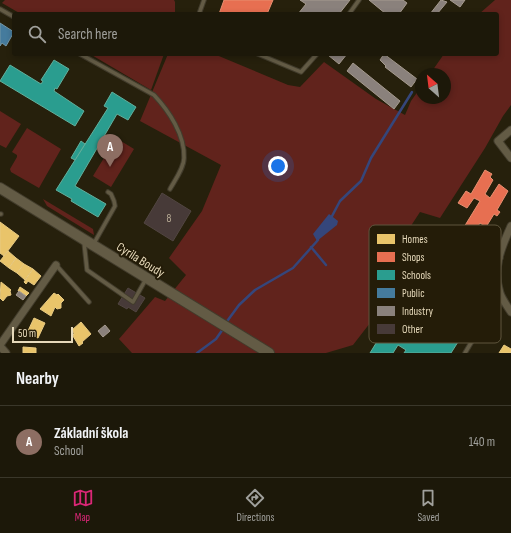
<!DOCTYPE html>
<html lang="en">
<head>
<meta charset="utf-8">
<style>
  body { margin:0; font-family:"Sofia Sans Condensed",sans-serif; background:#252112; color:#f1f3f6 }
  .compass { position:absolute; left:415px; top:68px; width:36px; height:36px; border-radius:50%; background:#1c1809; box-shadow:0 2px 6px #0003; rotate:332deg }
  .scale { position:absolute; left:12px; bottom:10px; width:61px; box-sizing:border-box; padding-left:4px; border:2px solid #e6d9ba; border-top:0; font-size:11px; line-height:14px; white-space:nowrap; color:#e6d9ba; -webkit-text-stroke:3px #241c08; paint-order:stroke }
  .you { position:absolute; left:278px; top:166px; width:14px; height:14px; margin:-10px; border:3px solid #fff; border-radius:50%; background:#1a73e8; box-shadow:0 0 0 6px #1a73e833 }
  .badge { display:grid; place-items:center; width:26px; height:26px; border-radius:50%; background:#db2777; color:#fff; font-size:13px; font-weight:700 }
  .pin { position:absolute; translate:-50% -33px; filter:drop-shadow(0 1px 2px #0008) }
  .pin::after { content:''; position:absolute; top:21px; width:14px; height:12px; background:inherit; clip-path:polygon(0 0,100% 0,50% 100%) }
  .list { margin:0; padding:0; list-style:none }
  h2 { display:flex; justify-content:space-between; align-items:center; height:52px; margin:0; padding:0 16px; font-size:17px }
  h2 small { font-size:13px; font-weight:400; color:#a0a09c }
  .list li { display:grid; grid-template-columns:26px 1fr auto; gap:12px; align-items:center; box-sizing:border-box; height:72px; padding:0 16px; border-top:1px solid #3a372a }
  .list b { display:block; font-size:15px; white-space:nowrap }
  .list p { margin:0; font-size:13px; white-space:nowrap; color:#a0a09c }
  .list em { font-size:13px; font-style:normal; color:#a0a09c }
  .icon { flex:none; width:22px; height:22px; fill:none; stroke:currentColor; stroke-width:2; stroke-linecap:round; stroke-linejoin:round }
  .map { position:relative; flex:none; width:511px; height:353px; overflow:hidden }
  .search { position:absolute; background:#1c1809; box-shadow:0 2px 6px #0003; left:12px; right:12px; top:12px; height:44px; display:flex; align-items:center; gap:10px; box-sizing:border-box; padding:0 14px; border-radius:4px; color:#a0a09c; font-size:15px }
  .sheet { height:124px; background:#1c1809 }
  nav { display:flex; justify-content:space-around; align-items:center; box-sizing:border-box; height:56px; border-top:1px solid #3a372a; background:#1c1809; font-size:11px; color:#a0a09c }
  nav a { display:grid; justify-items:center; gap:2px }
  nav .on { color:#db2777 }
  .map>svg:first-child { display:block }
  .green { fill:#61231c }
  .water { fill:#35467b }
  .homes { fill:#e9c46a; stroke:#e8ca82 }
  .shops { fill:#e76f51; stroke:#e78f70 }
  .schools { fill:#2a9d8f; stroke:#62af9c }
  .public { fill:#457b9d; stroke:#7597a6 }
  .industry { fill:#8a817c; stroke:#a69b8f }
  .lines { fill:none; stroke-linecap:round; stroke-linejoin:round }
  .stream { stroke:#35467b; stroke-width:2.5 }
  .building { fill:#473a38; stroke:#514541 }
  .lane-casing { stroke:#423c2c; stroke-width:5.5 }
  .street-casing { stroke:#423c2c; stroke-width:9 }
  .secondary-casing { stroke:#423c2c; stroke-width:12 }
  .lane { stroke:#635b45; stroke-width:3.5 }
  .street { stroke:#635b45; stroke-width:7 }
  .secondary { stroke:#635b45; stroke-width:10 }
  .labels { text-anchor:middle; stroke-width:4; stroke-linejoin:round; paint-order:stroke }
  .number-label { font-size:11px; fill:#beb19a }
  .street-label { font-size:13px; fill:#e6d9ba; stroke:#241c08 }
  .key { fill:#241c08; stroke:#5e553d; stroke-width:1 }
  .key-label { font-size:11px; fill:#e6d9ba }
</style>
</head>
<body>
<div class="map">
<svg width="511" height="353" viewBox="0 0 511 353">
  <rect width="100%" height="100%" fill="#26200c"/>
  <g class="green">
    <polygon points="5,0 174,0 175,2 175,14 21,14 2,3"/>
    <polygon points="495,0 511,0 511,105 503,116 485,148 440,218 420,212 382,270 401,283 353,345 326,353 132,353 119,339 155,297 165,301 186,275 169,258 202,211 221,165 140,121 168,54 214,54 288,85 300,87 324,62 376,99 405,115 411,101 421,87 421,98 445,98 445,74 430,74 444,54 497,54 497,14 479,14"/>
    <polygon points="90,54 164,54 151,90"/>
    <polygon points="0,111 21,124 6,148 0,145"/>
    <polygon points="27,128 61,149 39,188 11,172 10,169 17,157 17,155 12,152"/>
    <polygon points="116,138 134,149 111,187 93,176"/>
    <polygon points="43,199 93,229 94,235 47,206"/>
  </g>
  <polygon class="water" points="329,214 338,221 337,225 317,241 313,234"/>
  <g class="homes">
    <polygon points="0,222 19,236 4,256 0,253"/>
    <polygon points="8,251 16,258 9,268 0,261"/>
    <polygon points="16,258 24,264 17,273 9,268"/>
    <polygon points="24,264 33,269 25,280 17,273"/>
    <polygon points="33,269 41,276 34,285 28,281 26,284 24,282"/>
    <polygon points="1,282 11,290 10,291 11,295 7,296 3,301 0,298"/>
    <polygon points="20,287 29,293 26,296 18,291"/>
    <polygon points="54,293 57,295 58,294 64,300 61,303 61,308 57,309 55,307 51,316 40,309"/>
    <polygon points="34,318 45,323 38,338 27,333"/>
    <polygon points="81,322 91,334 82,342 83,343 79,346 73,336 74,333 72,330"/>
    <polygon points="504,345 511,349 511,353 499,353"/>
    <polygon points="23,347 36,348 36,353 23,353"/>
  </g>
  <g class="shops">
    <polygon points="224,0 273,0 267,14 219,14"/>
    <polygon points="485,170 492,174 490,177 493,180 485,194 490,198 499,184 508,191 497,210 500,212 497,216 494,214 486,227 480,223 470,238 461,232 480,201 474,198 467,208 458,203 466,191 471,194"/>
  </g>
  <g class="schools">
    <polygon points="54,60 69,69 57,89 55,88 54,91 84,111 75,126 0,81 10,65 41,84 43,81 41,80"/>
    <polygon points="112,92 136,107 128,120 117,114 75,186 106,204 98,217 71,201 72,199 56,190 108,108 104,106"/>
    <polygon points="81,141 85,144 75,160 71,158"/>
    <polygon points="470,286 487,296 451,353 404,353 406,350 398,345 393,353 370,353 410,288 427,299 417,315 442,330"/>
  </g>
  <polygon class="public" points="0,23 14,32 6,46 2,43 0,46"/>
  <g class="industry">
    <polygon points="300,0 350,0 339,14 298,14 306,4"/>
    <polygon points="369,0 403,0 407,3 399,14 386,14"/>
    <polygon points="441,0 447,2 437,14 430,14"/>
    <polygon points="450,0 465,0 460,7"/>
    <polygon points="328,54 347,54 339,64 328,55"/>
    <polygon points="384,54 417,79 411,87 385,67 386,66 380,60"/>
    <polygon points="353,63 400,101 394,109 347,71"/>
    <polygon points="19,291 26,296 23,300 16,295"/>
    <polygon points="105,325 110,331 103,337 98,331"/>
  </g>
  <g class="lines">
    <g class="stream">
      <polyline points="331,218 340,201 361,181 371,158 412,92"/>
      <polyline points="311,247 326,265"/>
      <polyline points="225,324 239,305 255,290 293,268 318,240"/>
      <polyline points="197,353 216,339 223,329"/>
    </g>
  </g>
  <g class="building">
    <polygon points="162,193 191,211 173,241 144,223"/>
    <polygon points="128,288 145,298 136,312 128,307 127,309 118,304"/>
  </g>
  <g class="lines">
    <defs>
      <g id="lane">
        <polyline points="0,9 14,17"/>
        <polyline points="199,14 204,0"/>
        <polyline points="349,14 359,0"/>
        <path d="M 80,54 L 154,95 C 169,111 185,135 184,158 C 184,168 175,180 170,189"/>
        <polyline points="258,54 301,72 317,54"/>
        <polyline points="0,214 1,214"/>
        <polyline points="84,242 87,270 133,302 146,279"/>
        <polyline points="93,245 115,206 114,201 111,194 108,192"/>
        <polyline points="56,265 89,302"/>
        <polyline points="465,353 500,294"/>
      </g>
      <g id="street">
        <polyline points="511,130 498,141 511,158"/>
        <path d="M 511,226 C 501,248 492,269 500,293 C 502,299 507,306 511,312"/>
        <path d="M 411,281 C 419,285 427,292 436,295 C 454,300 468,279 480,269 C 486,265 493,262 499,258"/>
        <polyline points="0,345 56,265"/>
        <polyline points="0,346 6,353"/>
      </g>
      <polyline id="secondary" points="0,188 269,353"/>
    </defs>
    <use href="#lane" class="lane-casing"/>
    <use href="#street" class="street-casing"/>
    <use href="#secondary" class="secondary-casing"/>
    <use href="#lane" class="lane"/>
    <use href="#street" class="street"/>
    <use href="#secondary" class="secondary"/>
  </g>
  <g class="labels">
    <g class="number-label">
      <text x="169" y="222">8</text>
    </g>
    <g class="street-label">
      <text transform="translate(141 259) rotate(32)" y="5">Cyrila Boudy</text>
    </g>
  </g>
  <rect x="369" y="225" width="132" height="118" rx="6" class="key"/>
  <rect x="377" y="234" width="18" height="10" fill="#e9c46a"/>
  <rect x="377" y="252" width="18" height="10" fill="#e76f51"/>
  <rect x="377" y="270" width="18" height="10" fill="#2a9d8f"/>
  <rect x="377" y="288" width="18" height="10" fill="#457b9d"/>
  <rect x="377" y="306" width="18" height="10" fill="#8a817c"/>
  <rect x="377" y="324" width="18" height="10" fill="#473a38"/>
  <g class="key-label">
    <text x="402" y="243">Homes</text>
    <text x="402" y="261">Shops</text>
    <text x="402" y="279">Schools</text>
    <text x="402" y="297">Public</text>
    <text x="402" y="315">Industry</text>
    <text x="402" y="333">Other</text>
  </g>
</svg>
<svg class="compass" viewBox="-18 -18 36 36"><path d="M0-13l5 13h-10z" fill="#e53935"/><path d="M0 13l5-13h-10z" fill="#a0a09c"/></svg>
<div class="scale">50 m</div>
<div class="you"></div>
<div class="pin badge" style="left:110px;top:167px;background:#8d6e63">A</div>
<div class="search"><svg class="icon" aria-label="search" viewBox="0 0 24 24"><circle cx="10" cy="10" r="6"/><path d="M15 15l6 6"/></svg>Search here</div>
</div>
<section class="sheet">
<h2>Nearby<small></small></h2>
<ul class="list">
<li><span class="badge" style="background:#8d6e63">A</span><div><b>Základní škola</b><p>School</p></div><em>140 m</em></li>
</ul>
</section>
<nav>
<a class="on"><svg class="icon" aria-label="map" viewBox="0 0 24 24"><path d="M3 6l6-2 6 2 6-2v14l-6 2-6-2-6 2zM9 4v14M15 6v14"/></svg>Map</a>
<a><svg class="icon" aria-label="directions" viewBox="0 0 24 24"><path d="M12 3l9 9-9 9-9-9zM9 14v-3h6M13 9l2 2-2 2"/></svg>Directions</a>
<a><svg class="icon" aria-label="saved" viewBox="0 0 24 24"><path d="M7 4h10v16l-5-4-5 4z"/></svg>Saved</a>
</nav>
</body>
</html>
